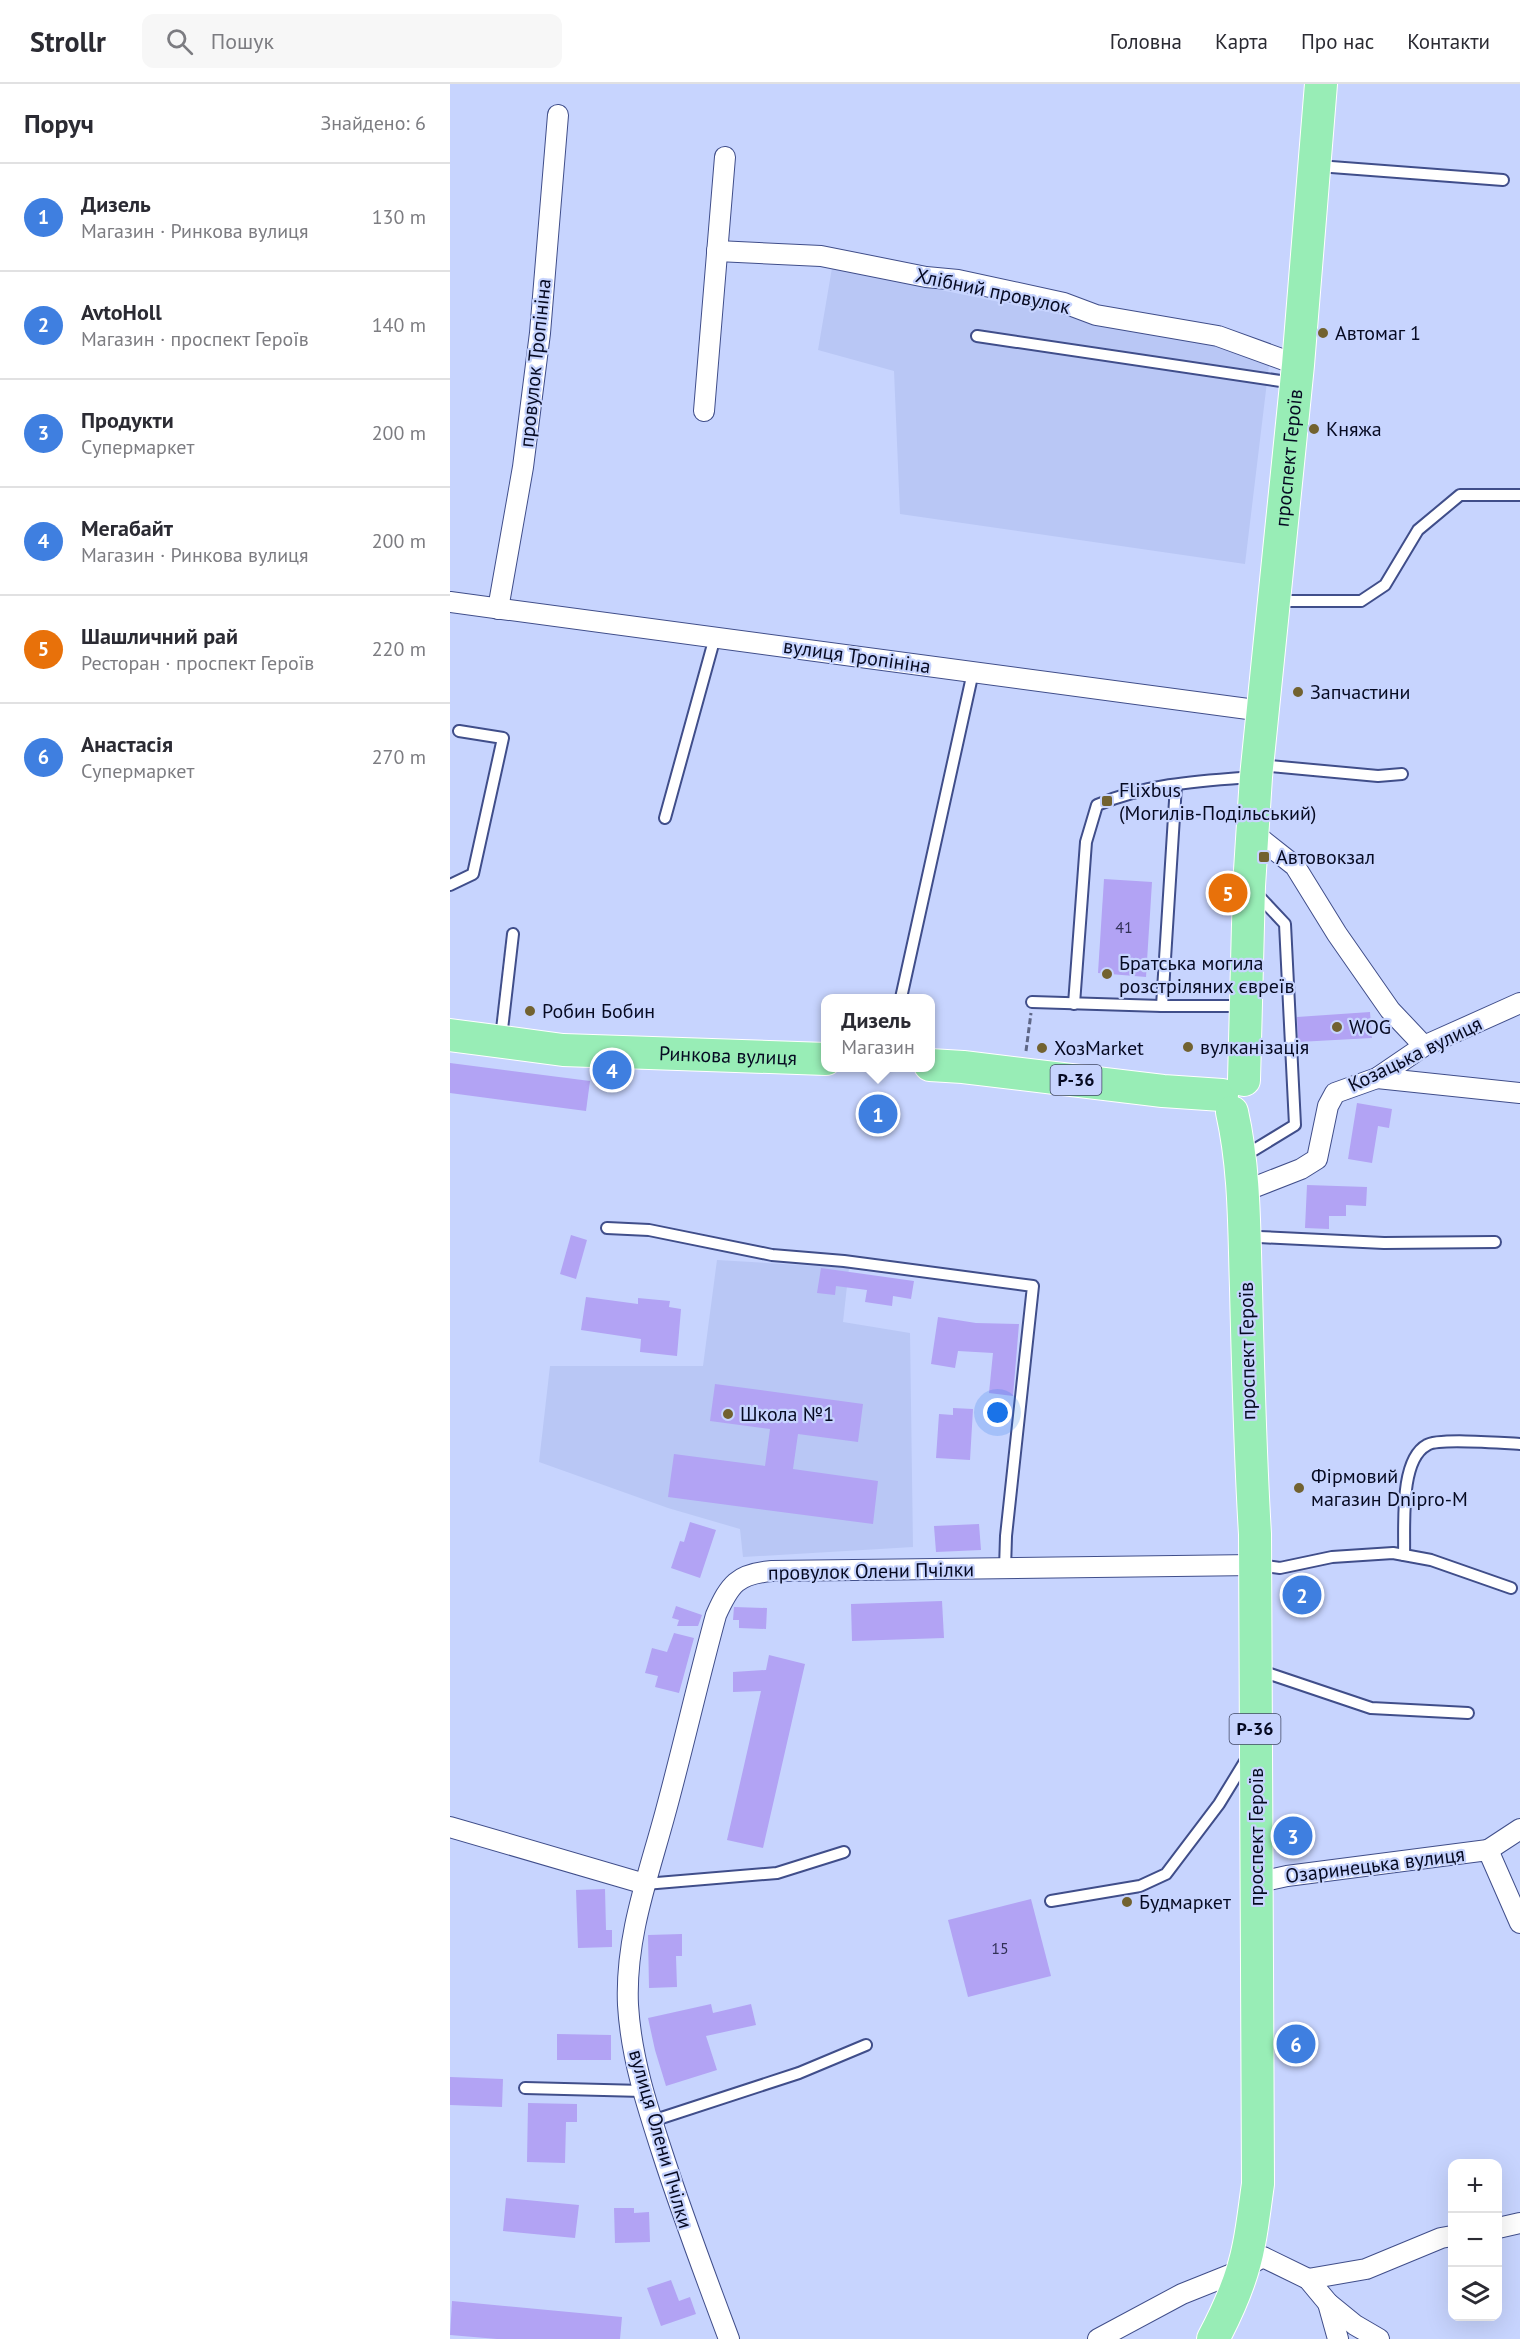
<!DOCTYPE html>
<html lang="uk">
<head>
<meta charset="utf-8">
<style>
  body { margin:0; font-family:"PT Sans",sans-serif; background:#f7f7f7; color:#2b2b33 }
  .controls { position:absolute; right:18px; bottom:18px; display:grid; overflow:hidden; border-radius:12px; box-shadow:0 6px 24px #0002 }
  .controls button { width:54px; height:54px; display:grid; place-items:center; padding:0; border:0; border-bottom:2px solid #e1e1e2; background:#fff; color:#2b2b33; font:30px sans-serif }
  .you { position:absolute; left:548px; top:1329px; width:21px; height:21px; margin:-15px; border:4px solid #fff; border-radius:50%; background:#1a73e8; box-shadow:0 0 0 9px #1a73e833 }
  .badge { display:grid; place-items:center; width:39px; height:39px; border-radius:50%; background:#0f766e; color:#fff; font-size:20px; font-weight:700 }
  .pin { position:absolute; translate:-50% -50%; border:3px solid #fff; box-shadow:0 2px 6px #0006 }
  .popup { position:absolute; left:371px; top:910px; width:114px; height:78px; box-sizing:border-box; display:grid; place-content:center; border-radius:12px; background:#fff; filter:drop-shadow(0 2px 4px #0005); font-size:20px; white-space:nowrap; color:#7c7c81 }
  .popup b { font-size:22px; color:#2b2b33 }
  .popup::after { content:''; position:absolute; left:50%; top:100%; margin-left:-12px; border:12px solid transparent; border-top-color:#fff }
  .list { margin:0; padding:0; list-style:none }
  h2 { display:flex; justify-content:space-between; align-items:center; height:78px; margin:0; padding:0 24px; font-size:26px }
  h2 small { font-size:20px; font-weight:400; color:#7c7c81 }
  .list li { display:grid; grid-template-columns:39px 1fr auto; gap:18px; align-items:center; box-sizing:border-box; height:108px; padding:0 24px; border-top:2px solid #e1e1e2 }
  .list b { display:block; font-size:22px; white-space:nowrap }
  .list p { margin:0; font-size:20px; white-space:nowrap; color:#7c7c81 }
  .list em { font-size:20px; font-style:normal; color:#7c7c81 }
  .icon { flex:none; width:33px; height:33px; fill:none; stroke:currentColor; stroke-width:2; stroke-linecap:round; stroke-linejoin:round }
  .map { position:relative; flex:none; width:1070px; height:2255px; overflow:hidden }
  header { display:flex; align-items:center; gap:36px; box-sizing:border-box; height:84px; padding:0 30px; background:#fff; border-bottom:2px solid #e1e1e2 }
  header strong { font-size:28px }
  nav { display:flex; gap:33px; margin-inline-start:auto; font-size:21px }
  .search { width:420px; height:54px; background:#f7f7f7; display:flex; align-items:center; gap:15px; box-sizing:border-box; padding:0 21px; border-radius:12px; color:#7c7c81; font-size:22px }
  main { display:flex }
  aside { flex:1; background:#fff }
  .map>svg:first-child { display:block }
  .built { fill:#b9c7f5 }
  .building { fill:#b2a3f4 }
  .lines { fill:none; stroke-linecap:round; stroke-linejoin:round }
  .lane-casing { stroke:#404e8a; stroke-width:14 }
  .street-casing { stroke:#404e8a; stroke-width:22 }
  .primary-casing { stroke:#fff; stroke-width:34 }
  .path { stroke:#5e6686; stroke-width:3; stroke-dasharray:6 3; stroke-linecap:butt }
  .lane { stroke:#fff; stroke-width:10 }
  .street { stroke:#fff; stroke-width:20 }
  .primary { stroke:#98edb6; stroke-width:32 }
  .poi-dot { fill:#726230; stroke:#c7d4fe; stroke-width:2 }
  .labels { text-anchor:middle; stroke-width:4.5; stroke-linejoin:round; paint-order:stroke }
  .number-label { font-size:16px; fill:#313056 }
  .shield { fill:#c7d4fe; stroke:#404764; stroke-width:1.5 }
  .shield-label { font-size:18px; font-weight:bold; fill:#060a22 }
  .street-label { font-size:20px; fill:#060a22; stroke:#c7d4fe }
  .poi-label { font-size:20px; fill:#060a22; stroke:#c7d4fe; text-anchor:start }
</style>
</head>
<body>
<header>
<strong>Strollr</strong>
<div class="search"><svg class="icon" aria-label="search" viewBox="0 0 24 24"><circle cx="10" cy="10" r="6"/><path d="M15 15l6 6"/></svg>Пошук</div>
<nav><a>Головна</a><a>Карта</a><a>Про нас</a><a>Контакти</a></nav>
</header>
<main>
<aside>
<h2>Поруч<small>Знайдено: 6</small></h2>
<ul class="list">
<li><span class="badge" style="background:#3f7fe0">1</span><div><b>Дизель</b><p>Магазин · Ринкова вулиця</p></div><em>130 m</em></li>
<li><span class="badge" style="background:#3f7fe0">2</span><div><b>AvtoHoll</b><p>Магазин · проспект Героїв</p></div><em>140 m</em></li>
<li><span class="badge" style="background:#3f7fe0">3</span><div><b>Продукти</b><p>Супермаркет</p></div><em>200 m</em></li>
<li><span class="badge" style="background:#3f7fe0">4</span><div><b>Мегабайт</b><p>Магазин · Ринкова вулиця</p></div><em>200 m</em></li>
<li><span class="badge" style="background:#e8710a">5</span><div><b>Шашличний рай</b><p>Ресторан · проспект Героїв</p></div><em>220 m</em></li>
<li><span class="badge" style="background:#3f7fe0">6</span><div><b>Анастасія</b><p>Супермаркет</p></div><em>270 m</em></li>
</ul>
</aside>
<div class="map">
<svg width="1070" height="2255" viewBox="0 0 1070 2255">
  <rect width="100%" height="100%" fill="#c7d4fe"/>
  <g class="built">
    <polygon points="382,184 820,273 795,480 450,430 444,287 368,266"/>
    <polygon points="267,1176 399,1184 393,1238 460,1249 463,1463 293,1473 290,1445 218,1424 89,1378 100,1282 253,1282"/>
  </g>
  <g class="building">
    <polygon points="654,795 702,798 696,893 648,889"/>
    <polygon points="920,928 922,954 848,958 847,933"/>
    <polygon points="0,979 140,997 136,1027 0,1009"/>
    <polygon points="907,1019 942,1025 939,1044 928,1042 922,1079 898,1075"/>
    <polygon points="857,1101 917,1103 916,1122 896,1121 896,1132 879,1132 879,1145 855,1144"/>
    <polygon points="121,1151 137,1156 126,1195 110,1190"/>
    <polygon points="371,1184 464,1197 461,1215 443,1212 442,1222 415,1218 417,1206 386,1202 385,1211 367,1209"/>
    <polygon points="136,1213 188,1220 188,1214 220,1217 219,1223 231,1225 227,1272 190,1268 191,1255 131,1246"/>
    <polygon points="488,1233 526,1239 569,1240 563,1312 539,1309 543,1269 508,1267 505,1284 481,1280"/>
    <polygon points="265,1300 413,1320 408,1358 348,1350 343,1385 428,1397 423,1440 218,1413 224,1370 315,1382 320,1345 260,1337"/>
    <polygon points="503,1324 523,1325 520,1376 486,1374 489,1330 503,1331"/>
    <polygon points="240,1438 266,1446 250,1494 221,1484 230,1457 234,1458"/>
    <polygon points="529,1440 531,1466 486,1468 484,1442"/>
    <polygon points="492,1517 494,1554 402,1557 401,1520"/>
    <polygon points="226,1522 252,1531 248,1542 227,1542 229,1536 222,1534"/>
    <polygon points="284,1523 317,1524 316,1545 289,1544 289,1536 283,1536"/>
    <polygon points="224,1549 244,1554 229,1609 205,1603 208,1592 195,1589 202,1564 217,1568"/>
    <polygon points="319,1571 355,1580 313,1764 277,1756 311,1607 283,1608 283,1588 316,1586"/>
    <polygon points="155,1805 156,1846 162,1846 162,1863 128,1864 126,1806"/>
    <polygon points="581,1815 601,1892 518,1913 498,1836"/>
    <polygon points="232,1850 232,1872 226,1872 227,1903 199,1904 198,1851"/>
    <polygon points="261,1920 263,1929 301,1920 306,1941 256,1952 267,1986 216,2002 205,1966 198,1934"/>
    <polygon points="107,1950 161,1951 161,1976 107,1976"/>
    <polygon points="0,1993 53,1995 52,2023 0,2021"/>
    <polygon points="78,2019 127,2020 127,2038 116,2038 115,2079 77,2078"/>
    <polygon points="56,2114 129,2121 125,2154 53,2147"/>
    <polygon points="164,2124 184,2124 184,2129 199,2128 200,2158 165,2159"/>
    <polygon points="221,2196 229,2217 240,2213 246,2230 211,2242 197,2204"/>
    <polygon points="2,2217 172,2233 170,2255 47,2255 0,2251"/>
  </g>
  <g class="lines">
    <defs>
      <g id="lane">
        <polyline points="868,82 1053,96"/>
        <polyline points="527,252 844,299"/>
        <polyline points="828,517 911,517 935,501 968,446 1010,411 1070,411"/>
        <polyline points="809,681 928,692 952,690"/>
        <polyline points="215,734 265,553"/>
        <polyline points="0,801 23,790 53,654 9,647"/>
        <polyline points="451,914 523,588"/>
        <polyline points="582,918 712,922 795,922"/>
        <path d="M 624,920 L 636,758 L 647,721 C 696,700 749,697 802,693"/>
        <polyline points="712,922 726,701"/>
        <polyline points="51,954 63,850"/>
        <polyline points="804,1066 845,1041 835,840 805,808"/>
        <polyline points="157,1144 199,1146 322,1171 394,1177 583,1202 556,1452 555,1485"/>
        <polyline points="809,1153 934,1159 1045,1158"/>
        <path d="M 954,1471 C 955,1442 949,1376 977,1361 C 988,1354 1053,1359 1070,1360"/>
        <polyline points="808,1481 830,1484 882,1473 943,1469 981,1476 1061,1504"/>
        <polyline points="817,1589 921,1624 1018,1629"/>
        <polyline points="195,1800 327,1789 394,1768"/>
        <polyline points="601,1817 690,1802 716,1790 769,1720 799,1671"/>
        <polyline points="75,2004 193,2007"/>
        <polyline points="202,2037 349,1989 416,1961"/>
      </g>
      <g id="street">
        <polyline points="267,167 371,172 476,193 508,196 614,219 646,231 768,252 848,281"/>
        <polyline points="254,327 275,73"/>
        <polyline points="0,518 813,627"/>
        <polyline points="48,525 73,383 90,249 108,31"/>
        <polyline points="802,748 845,782 887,850 940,926 974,962"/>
        <polyline points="927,994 1070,1009"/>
        <polyline points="805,1103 851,1085 867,1075 878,1022 885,1009 927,994 974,962 1070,919"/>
        <polyline points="0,1743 195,1800"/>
        <polyline points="1038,1766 1070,1745"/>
        <polyline points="806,1799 837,1792 1038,1766 1070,1839"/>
        <polyline points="1048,2144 1070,2139"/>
        <polyline points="858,2195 916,2185 991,2154 1002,2152"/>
        <polyline points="878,2219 888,2255"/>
        <path d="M 279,2255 C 256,2194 233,2133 213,2071 C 197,2022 181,1973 178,1921 C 175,1854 198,1793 215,1730 C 233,1664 248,1597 266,1531 C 280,1500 287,1490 322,1487 L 805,1481"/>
        <polyline points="648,2255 732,2210 782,2190 813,2173 858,2195 878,2219 905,2241 929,2255"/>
      </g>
      <g id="primary">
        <path id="s1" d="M 0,951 L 113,966 L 376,975"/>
        <polyline points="480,981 513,983 713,1007 772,1011"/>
        <path id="s2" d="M 794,996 L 799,802 L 806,693 L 848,281 L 871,0"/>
        <path d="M 763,2255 C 779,2225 793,2193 799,2160 C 803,2140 805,2120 808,2100 L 805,1450 C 800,1368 798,1287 796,1204 C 794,1145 795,1086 782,1028"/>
      </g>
    </defs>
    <use href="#lane" class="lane-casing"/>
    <use href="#street" class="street-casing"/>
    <use href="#primary" class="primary-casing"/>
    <polyline class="path" points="576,967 581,929"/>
    <use href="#lane" class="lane"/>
    <use href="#street" class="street"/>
    <use href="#primary" class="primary"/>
  </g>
  <g class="poi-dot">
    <circle cx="873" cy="249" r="6"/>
    <circle cx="864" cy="345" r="6"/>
    <circle cx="848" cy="608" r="6"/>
    <rect x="651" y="711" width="12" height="12" rx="3"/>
    <rect x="808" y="767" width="12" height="12" rx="3"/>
    <circle cx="657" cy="890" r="6"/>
    <circle cx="80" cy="927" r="6"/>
    <circle cx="887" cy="943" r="6"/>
    <circle cx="738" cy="963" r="6"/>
    <circle cx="592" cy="964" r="6"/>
    <circle cx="278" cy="1330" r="6"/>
    <circle cx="849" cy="1404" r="6"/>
    <circle cx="677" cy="1818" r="6"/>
  </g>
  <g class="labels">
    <g class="number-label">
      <text x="674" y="849">41</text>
      <text x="550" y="1870">15</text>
    </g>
    <g class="shield">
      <rect x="600.5" y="981" width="51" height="30" rx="4.5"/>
      <rect x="779.5" y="1630" width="51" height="30" rx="4.5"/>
    </g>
    <g class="shield-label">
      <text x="626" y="1002">Р-36</text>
      <text x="805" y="1651">Р-36</text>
    </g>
    <g class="street-label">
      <text transform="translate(543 207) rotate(12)" y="7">Хлібний провулок</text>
      <text transform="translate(85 279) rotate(-84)" y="7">провулок Тропініна</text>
      <text dy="7" stroke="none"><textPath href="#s2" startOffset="624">проспект Героїв</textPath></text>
      <text transform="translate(407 572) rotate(8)" y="7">вулиця Тропініна</text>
      <text transform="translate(965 970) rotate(-26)" y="7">Козацька вулиця</text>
      <text dy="7" stroke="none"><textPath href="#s1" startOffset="279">Ринкова вулиця</textPath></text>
      <text transform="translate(797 1267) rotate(-91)" y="7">проспект Героїв</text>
      <text transform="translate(421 1487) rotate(-1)" y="7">провулок Олени Пчілки</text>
      <text transform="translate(806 1753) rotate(-90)" y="7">проспект Героїв</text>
      <text transform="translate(925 1781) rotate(-7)" y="7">Озаринецька вулиця</text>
      <text transform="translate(211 2055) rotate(74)" y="7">вулиця Олени Пчілки</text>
    </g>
    <g class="poi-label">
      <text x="885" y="256">Автомаг 1</text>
      <text x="876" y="352">Княжа</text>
      <text x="860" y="615">Запчастини</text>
      <text x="669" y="713">Flixbus<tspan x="669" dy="23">(Могилів-Подільський)</tspan></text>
      <text x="826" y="780">Автовокзал</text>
      <text x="669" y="886">Братська могила<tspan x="669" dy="23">розстріляних євреїв</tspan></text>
      <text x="92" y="934">Робин Бобин</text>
      <text x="899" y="950">WOG</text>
      <text x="750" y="970">вулканізація</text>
      <text x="604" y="971">ХозMarket</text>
      <text x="290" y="1337">Школа №1</text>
      <text x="861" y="1399">Фірмовий<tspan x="861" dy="23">магазин Dnipro-M</tspan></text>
      <text x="689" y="1825">Будмаркет</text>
    </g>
  </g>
</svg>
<div class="controls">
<button>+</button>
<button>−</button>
<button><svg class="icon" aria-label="layers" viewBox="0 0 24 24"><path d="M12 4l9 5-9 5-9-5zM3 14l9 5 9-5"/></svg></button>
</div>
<div class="you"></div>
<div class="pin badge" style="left:428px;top:1030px;background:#3f7fe0">1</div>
<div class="popup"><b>Дизель</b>Магазин</div>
<div class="pin badge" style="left:852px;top:1511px;background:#3f7fe0">2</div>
<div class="pin badge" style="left:843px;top:1752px;background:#3f7fe0">3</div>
<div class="pin badge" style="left:162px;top:986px;background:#3f7fe0">4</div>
<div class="pin badge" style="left:778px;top:809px;background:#e8710a">5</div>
<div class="pin badge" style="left:846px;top:1960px;background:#3f7fe0">6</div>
</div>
</main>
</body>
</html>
